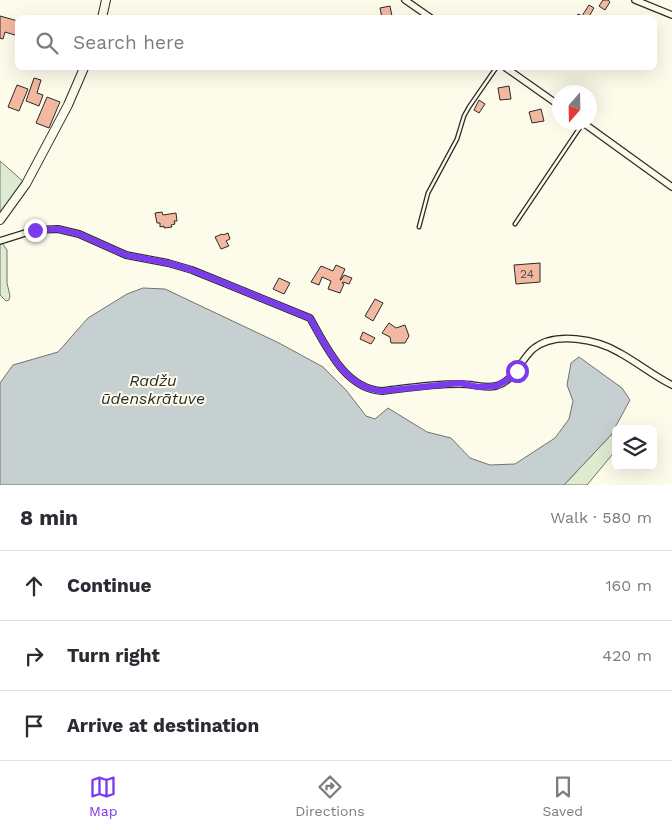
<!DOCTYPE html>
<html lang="en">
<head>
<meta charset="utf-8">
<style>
  body { margin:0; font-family:"Work Sans",sans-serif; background:#f2f2f3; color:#2b2b33 }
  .controls { position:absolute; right:15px; bottom:15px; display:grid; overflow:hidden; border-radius:8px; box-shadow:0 5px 20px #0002 }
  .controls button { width:45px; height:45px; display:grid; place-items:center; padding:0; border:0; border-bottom:1px solid #e1e1e2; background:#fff; color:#2b2b33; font:25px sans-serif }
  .compass { position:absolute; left:552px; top:85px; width:45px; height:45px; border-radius:50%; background:#fff; box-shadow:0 5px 20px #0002; rotate:200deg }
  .stop { position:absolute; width:15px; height:15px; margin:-11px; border:4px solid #7c3aed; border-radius:50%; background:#fff }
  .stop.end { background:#7c3aed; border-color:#fff; box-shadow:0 1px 5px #0008 }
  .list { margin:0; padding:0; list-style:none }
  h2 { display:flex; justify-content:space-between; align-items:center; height:65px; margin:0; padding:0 20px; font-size:21px }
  h2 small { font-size:16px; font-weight:400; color:#7c7c81 }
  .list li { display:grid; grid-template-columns:32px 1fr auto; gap:15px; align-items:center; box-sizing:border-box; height:70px; padding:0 20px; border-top:1px solid #e1e1e2 }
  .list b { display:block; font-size:19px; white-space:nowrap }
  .list em { font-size:16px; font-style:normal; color:#7c7c81 }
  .icon { flex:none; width:28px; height:28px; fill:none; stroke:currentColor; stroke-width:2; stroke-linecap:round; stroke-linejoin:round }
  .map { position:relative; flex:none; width:672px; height:485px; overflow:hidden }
  .search { position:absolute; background:#fff; box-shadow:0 5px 20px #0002; left:15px; right:15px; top:15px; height:55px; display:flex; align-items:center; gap:12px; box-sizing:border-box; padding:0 18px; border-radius:8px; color:#7c7c81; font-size:19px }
  .sheet { height:275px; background:#fff }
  nav { display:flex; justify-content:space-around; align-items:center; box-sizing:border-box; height:70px; border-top:1px solid #e1e1e2; background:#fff; font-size:14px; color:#7c7c81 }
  nav a { display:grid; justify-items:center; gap:2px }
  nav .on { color:#7c3aed }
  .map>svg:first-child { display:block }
  .green { fill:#deebd1; stroke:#74746e }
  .water { fill:#c7d0d0; stroke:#74746e }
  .building { fill:#f2b8a0; stroke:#2b2b2b }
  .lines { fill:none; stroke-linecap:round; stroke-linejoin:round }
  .lane-casing { stroke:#2b2b2b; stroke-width:5 }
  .street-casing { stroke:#2b2b2b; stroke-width:8 }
  .secondary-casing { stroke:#2b2b2b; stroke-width:10 }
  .lane { stroke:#fdfbea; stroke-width:2.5 }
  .street { stroke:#fdfbea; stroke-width:5.5 }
  .secondary { stroke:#fdfbea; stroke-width:8 }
  .route { stroke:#7c3aed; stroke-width:6 }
  .labels { text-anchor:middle; stroke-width:4; stroke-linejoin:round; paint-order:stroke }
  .number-label { font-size:12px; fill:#5d4e48 }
  .water-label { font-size:16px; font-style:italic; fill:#2b2b2b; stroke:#fdfbea }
</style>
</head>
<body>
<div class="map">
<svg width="672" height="485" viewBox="0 0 672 485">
  <rect width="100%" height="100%" fill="#fdfbea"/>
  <g class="green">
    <polygon points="0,161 26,184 0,217"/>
    <polygon points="0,243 2,243 7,250 7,283 10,296 9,300 6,301 0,295"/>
    <polygon points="611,435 616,436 616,450 587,485 564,485"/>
  </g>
  <polygon class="water" points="143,288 165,289 279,343 323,367 346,390 366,416 375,419 388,408 427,432 451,438 470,458 490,465 515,464 555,438 569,419 573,401 567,385 571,363 579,357 622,388 630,400 611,435 564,485 0,485 0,383 13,365 58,352 88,318 127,294"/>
  <g class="building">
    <polygon points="603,0 608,0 610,2 605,10 599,6"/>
    <polygon points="589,5 594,8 588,18 576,18 578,14 582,16"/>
    <polygon points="390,6 392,16 382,18 380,8"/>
    <polygon points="0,16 18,21 18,36 5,32 3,39 0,38"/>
    <polygon points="34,78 41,80 37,93 43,95 39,106 26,101"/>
    <polygon points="17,85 28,89 19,111 8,107"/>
    <polygon points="509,86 511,99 500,100 498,88"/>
    <polygon points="47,97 60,102 49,128 36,123"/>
    <polygon points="479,100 485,104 479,113 474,110"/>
    <polygon points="541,109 544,121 532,123 529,112"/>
    <polygon points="162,212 163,215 176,213 177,221 174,221 175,224 171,225 172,227 164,228 164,226 160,227 160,223 157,223 155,213"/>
    <polygon points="228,233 230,239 226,241 229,246 221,249 215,237 222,234 223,235"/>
    <polygon points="540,263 540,282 516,284 514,265"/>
    <polygon points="336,265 345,269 340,280 341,280 344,275 352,278 349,284 343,282 342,283 344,284 340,293 328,289 331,281 322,277 319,285 311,282 321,266 333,271"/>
    <polygon points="279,278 290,283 284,294 273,289"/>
    <polygon points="375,299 383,303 373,321 365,316"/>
    <polygon points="389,323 396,328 405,325 409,336 405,343 391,343 390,337 382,333"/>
    <polygon points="363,332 375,338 371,344 360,339"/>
  </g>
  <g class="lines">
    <defs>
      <g id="lane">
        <polyline points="515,224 583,123"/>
        <polyline points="419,227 428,193 457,139 464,116 469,107 496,68"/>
      </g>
      <g id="street">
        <polyline points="405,0 431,18"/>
        <polyline points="635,0 672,15"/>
        <polyline points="506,68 560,106"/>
        <polyline points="582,122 672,187"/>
        <path d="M 0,241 L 35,230 L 58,229 L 79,234 L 126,255 L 168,263 L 192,270 L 310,318 C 326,346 345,389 382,391 C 407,388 433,384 458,384 C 471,383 483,389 496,386 C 514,381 520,361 533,349 C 555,331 597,339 620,353 C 638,363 654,376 672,385"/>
      </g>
      <g id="secondary">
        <polyline points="102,18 106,0"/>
        <polyline points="0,220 26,184 68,105 84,68"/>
      </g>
    </defs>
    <use href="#lane" class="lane-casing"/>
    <use href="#street" class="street-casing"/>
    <use href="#secondary" class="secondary-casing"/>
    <use href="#lane" class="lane"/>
    <use href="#street" class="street"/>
    <use href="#secondary" class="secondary"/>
  </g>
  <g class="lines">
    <path class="route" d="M 35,230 L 58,229 L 79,234 L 126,255 L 168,263 L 192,270 L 310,318 C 326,346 345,389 382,391 L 460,383 L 478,387 L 496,386 L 507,380 L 517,371"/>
  </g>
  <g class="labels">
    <g class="number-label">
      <text x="527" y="278">24</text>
    </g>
    <g class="water-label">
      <text x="153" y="386">Radžu<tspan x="153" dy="18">ūdenskrātuve</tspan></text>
    </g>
  </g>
</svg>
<div class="controls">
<button><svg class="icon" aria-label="layers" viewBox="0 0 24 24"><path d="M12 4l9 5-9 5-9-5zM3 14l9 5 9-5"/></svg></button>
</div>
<svg class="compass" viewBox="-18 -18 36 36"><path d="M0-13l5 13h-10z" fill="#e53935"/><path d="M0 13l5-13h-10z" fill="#7c7c81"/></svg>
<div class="stop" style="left:517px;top:371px"></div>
<div class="stop end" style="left:35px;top:230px"></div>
<div class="search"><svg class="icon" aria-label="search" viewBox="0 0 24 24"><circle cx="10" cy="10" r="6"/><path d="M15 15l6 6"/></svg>Search here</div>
</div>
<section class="sheet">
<h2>8 min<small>Walk · 580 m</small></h2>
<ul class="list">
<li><svg class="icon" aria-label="ahead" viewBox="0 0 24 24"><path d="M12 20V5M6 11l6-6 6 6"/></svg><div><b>Continue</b></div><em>160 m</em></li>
<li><svg class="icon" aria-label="right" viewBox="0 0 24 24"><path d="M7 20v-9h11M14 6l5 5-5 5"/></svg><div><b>Turn right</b></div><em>420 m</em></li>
<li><svg class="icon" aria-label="arrive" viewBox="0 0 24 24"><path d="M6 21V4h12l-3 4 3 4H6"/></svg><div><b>Arrive at destination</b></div></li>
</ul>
</section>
<nav>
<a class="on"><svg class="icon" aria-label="map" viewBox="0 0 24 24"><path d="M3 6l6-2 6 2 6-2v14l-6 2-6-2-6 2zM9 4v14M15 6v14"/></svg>Map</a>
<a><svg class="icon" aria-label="directions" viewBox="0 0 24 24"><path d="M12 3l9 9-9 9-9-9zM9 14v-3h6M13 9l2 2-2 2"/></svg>Directions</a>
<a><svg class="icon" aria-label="saved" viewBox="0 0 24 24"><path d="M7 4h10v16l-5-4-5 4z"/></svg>Saved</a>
</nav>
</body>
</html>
